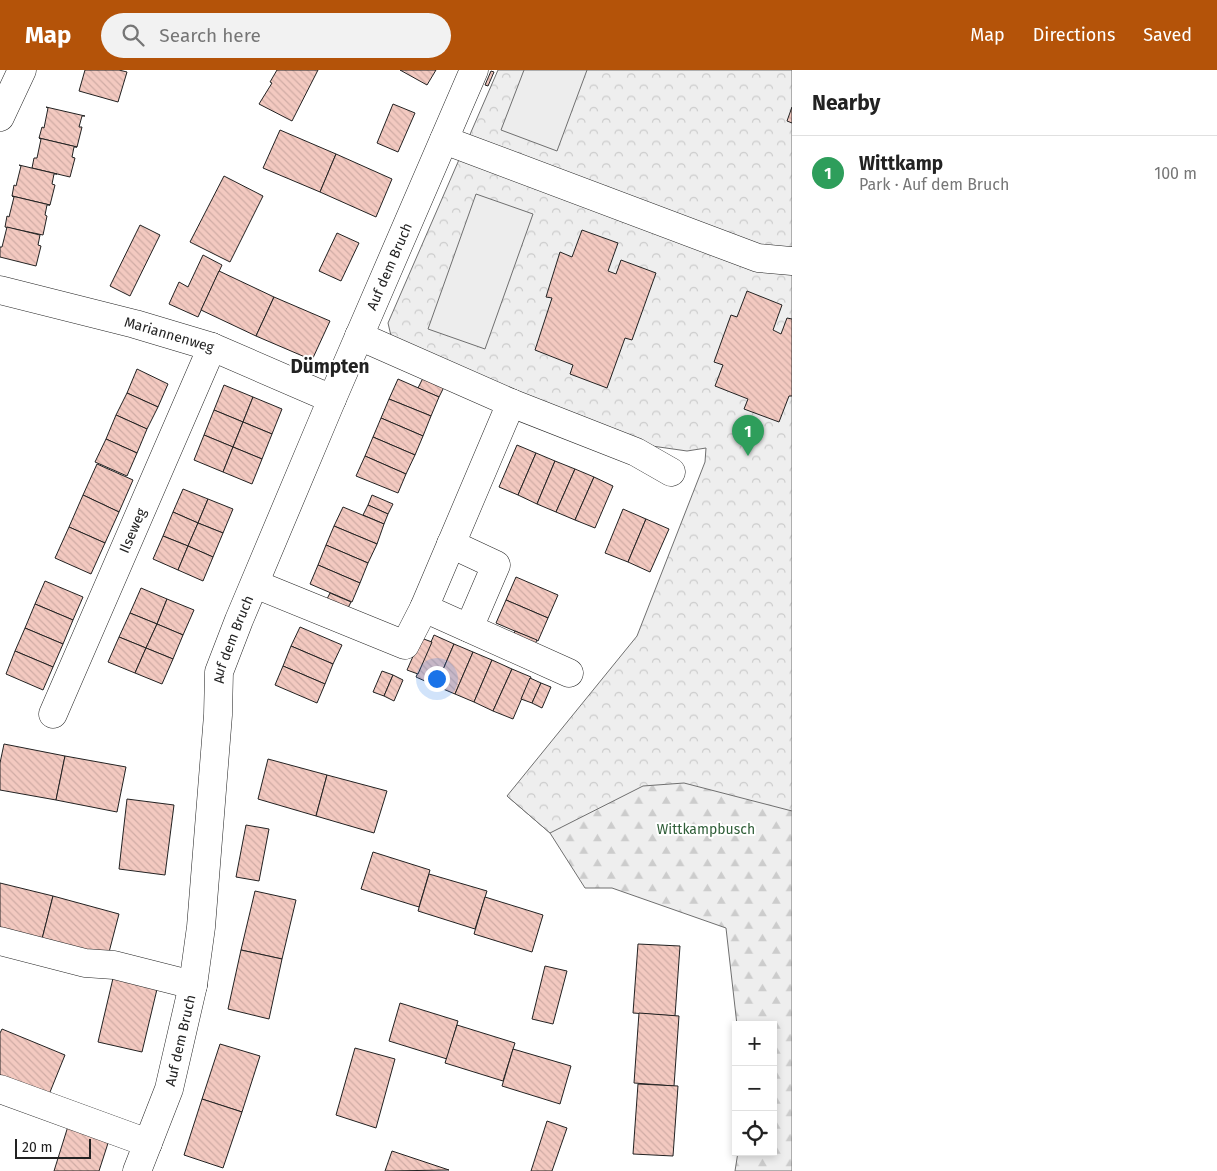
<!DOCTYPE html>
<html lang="en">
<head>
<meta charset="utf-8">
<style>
  body { margin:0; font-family:"Fira Sans",sans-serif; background:#f2f2f2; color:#222 }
  .controls { position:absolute; right:15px; bottom:15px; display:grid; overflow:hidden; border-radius:0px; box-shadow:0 2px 8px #0003 }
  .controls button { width:45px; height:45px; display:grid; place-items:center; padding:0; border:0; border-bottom:1px solid #e0e0e0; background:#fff; color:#222; font:25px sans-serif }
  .scale { position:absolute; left:15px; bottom:12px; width:76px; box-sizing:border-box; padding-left:5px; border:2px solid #222; border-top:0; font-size:14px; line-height:18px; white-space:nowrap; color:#222; -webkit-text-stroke:4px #fff; paint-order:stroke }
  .you { position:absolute; left:436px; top:608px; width:18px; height:18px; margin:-12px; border:4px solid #fff; border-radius:50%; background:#1a73e8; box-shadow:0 0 0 8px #1a73e833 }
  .badge { display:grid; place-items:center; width:32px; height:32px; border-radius:50%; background:#b45309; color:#fff; font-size:16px; font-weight:700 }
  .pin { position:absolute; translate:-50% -41px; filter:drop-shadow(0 1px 2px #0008) }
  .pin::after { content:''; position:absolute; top:26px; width:18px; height:15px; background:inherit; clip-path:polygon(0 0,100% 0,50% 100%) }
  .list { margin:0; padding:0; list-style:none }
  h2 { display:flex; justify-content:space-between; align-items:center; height:65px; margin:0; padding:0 20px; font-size:21px }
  h2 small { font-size:16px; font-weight:400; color:#767676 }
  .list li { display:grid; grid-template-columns:32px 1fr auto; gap:15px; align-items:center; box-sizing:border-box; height:75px; padding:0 20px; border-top:1px solid #e0e0e0 }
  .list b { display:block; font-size:19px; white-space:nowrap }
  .list p { margin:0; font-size:16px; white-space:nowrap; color:#767676 }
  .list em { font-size:16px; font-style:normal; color:#767676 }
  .icon { flex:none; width:28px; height:28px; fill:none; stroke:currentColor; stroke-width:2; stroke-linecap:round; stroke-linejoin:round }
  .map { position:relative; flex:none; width:792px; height:1101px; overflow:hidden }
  header { display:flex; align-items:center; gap:30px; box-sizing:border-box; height:70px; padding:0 25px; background:#b45309; color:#fff }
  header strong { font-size:24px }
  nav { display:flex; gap:28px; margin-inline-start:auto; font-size:18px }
  .search { width:350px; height:45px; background:#f2f2f2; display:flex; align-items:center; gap:12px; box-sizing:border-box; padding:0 18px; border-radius:28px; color:#767676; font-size:19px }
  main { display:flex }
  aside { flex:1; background:#fff }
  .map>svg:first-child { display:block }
  .forest { fill:url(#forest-firs); stroke:#6f6f6f }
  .park { fill:url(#park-crowns); stroke:#6f6f6f }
  .parking { fill:#ededed; stroke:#6f6f6f }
  .building { fill:url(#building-back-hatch); stroke:#222 }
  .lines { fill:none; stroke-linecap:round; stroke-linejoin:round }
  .minor-casing { stroke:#222; stroke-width:29 }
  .minor { stroke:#fff; stroke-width:28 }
  .labels { text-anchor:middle; stroke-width:4; stroke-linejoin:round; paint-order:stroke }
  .street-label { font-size:14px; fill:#222; stroke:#fff }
  .park-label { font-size:14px; fill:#2f5e38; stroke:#fff }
  .district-label { font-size:19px; font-weight:bold; fill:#222; stroke:#fff }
</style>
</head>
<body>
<header>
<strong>Map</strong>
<div class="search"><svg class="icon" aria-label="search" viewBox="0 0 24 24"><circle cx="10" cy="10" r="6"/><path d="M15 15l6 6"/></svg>Search here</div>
<nav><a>Map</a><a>Directions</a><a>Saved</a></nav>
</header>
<main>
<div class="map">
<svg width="792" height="1101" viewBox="0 0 792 1101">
  <defs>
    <pattern id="forest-firs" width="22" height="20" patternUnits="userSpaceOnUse" patternTransform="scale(1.25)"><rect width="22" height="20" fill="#eee"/><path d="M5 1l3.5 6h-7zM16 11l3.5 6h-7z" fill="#ccc"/></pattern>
    <pattern id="park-crowns" width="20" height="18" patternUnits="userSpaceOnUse" patternTransform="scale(1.25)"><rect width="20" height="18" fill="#eee"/><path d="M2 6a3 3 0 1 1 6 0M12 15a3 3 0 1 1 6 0" fill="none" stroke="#ccc"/></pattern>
    <pattern id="building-back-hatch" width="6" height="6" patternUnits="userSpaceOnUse" patternTransform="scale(1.25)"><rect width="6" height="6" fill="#f3c9c0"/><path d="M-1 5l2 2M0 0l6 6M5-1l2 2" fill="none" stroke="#d0aca5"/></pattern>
  </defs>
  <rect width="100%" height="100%" fill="#fff"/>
  <polygon class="forest" points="792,676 792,1101 735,1101 738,1082 773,1082 773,955 737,955 726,858 612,818 585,818 550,763 507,726"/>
  <polygon class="park" points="498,0 792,0 792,741 684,713 643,716 550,763 507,726 637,566 705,392 706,378 687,381 652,376 392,270 388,253"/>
  <g class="parking">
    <polygon points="524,0 587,0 557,81 501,60"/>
    <polygon points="476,124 533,144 485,279 428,259"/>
  </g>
  <g class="building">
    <polygon points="85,0 119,0 127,2 118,32 79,21"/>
    <polygon points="277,0 318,0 292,51 259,34 272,13 270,12"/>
    <polygon points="400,0 436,0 427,15"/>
    <polygon points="491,1 494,2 488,16 485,15"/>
    <polygon points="393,34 415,43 398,82 377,73"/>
    <polygon points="46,37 85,46 82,46 79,57 82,57 77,77 39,68 42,57 44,58 48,38"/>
    <polygon points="792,37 792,53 787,51"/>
    <polygon points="280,60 336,84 320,122 263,98"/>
    <polygon points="39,68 77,77 74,77 72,87 75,88 70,107 32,98 34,88 37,88 41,69"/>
    <polygon points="336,84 392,109 376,147 320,122"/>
    <polygon points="19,95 57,104 54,104 52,114 55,115 50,135 12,126 14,115 16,116 21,96"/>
    <polygon points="224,106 263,126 230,192 190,172"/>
    <polygon points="12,126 50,135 47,135 45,145 47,146 43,165 5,157 7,146 9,147 14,127"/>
    <polygon points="140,155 160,165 130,226 110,216"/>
    <polygon points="7,157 40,165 38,175 41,176 36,196 0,187 0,177 2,177"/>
    <polygon points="582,160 618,173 608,201 616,204 621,190 656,203 632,270 625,268 607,318 570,304 573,295 535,280 552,228 546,227 560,182 572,187"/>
    <polygon points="337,163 359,173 341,211 319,201"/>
    <polygon points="203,185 222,195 198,247 169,234 179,212 188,217"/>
    <polygon points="219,201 274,227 256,266 201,240"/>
    <polygon points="747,221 782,235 773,260 781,264 787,248 792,249 792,326 789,326 779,352 744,339 748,329 715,316 723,295 714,292 731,245 737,247"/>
    <polygon points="274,227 330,251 312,290 256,266"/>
    <polygon points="137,299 168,314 158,337 127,323"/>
    <polygon points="423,308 444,317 439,327 418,318"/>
    <polygon points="398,309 439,327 431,346 389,329"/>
    <polygon points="224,315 253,327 243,352 214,340"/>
    <polygon points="127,323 158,337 147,359 116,345"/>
    <polygon points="253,327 282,339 272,364 243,352"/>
    <polygon points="389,329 431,346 423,366 381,348"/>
    <polygon points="214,340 243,352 233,377 204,365"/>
    <polygon points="116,345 147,359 137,383 106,369"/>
    <polygon points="381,348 423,366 415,385 373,367"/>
    <polygon points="243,352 272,364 262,389 233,377"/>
    <polygon points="204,365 233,377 223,402 194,390"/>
    <polygon points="373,367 415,385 406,404 365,386"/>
    <polygon points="106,369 137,383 127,406 95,392"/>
    <polygon points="517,375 536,383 518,425 499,417"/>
    <polygon points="233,377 262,389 252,414 223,402"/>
    <polygon points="536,383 555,391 537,434 518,425"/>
    <polygon points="365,386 406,404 398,423 356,406"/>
    <polygon points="555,391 575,399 556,442 537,434"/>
    <polygon points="97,394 133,410 119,442 83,425"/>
    <polygon points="575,399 594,407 575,450 556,442"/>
    <polygon points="594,407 613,416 595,458 575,450"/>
    <polygon points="183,419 208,429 198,453 173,442"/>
    <polygon points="83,425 119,442 105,473 69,457"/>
    <polygon points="372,425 393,434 388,444 368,435"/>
    <polygon points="208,429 233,439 223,463 198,453"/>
    <polygon points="368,435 388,444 384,454 363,445"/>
    <polygon points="343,437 384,454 377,474 334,456"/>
    <polygon points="623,439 646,449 628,492 605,483"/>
    <polygon points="173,442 198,453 188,476 163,466"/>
    <polygon points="646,449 669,459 650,502 628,492"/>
    <polygon points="198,453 223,463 213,487 188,476"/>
    <polygon points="334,456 377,474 368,493 326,475"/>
    <polygon points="69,457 105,473 91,504 55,488"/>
    <polygon points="163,466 188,476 178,500 153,489"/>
    <polygon points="326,475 368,493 360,513 318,495"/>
    <polygon points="188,476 213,487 203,511 178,500"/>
    <polygon points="318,495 360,513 352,532 310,514"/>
    <polygon points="516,507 558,525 548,548 506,530"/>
    <polygon points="45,511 83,527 73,550 35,534"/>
    <polygon points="141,518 167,529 157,554 130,543"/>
    <polygon points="330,523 351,532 346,542 325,533"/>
    <polygon points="167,529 194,540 183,565 157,554"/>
    <polygon points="506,530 548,548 538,571 496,553"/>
    <polygon points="35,534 73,550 63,574 25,558"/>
    <polygon points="130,543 157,554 146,578 119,567"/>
    <polygon points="157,554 183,565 173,589 146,578"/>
    <polygon points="300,557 342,575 333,594 291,576"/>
    <polygon points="25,558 63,574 53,597 15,581"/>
    <polygon points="515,561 537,570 532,580 511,571"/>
    <polygon points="434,565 454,574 436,616 416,607"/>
    <polygon points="119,567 146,578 135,603 108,592"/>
    <polygon points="421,568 432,572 418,604 407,600"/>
    <polygon points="454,574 473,582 455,624 436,616"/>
    <polygon points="291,576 333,594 325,614 283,596"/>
    <polygon points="146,578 173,589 162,614 135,603"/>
    <polygon points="15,581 53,597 43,620 6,604"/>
    <polygon points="473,582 492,590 474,632 455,624"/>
    <polygon points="492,590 512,599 493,641 474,632"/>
    <polygon points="283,596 325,614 317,633 275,615"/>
    <polygon points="512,599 531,607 513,649 493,641"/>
    <polygon points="382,601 393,605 384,626 373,622"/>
    <polygon points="393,605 403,610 394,631 384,626"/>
    <polygon points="530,608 541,613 532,633 521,629"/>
    <polygon points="541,613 551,617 542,638 532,633"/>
    <polygon points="4,674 65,686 56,730 0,720 0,693"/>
    <polygon points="65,686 126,697 117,742 56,730"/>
    <polygon points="268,689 327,705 316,746 258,729"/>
    <polygon points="327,705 387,721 374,763 316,746"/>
    <polygon points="127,729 174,735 165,805 119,799"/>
    <polygon points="246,755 269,759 259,811 236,807"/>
    <polygon points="373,782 430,800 419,837 361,819"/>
    <polygon points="429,804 487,821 475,859 418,841"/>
    <polygon points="0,813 53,826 42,869 0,858"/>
    <polygon points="255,821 296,830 282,889 241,880"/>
    <polygon points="53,826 119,844 108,886 42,869"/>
    <polygon points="485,827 543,845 532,882 474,864"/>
    <polygon points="638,874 680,876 675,946 633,943"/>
    <polygon points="241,880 282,889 269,949 228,939"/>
    <polygon points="545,896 567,901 553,954 532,949"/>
    <polygon points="114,904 158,915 142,982 98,972"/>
    <polygon points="400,933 458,951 447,989 389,971"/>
    <polygon points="639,943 679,946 674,1016 634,1013"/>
    <polygon points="457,955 515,973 503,1011 445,993"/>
    <polygon points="2,959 65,985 48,1027 0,1008 0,963"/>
    <polygon points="220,974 260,986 242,1042 202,1029"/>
    <polygon points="355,978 395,989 376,1058 336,1045"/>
    <polygon points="513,979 571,996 560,1034 502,1016"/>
    <polygon points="638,1014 678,1016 673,1086 633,1084"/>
    <polygon points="202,1029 242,1042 223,1098 184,1085"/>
    <polygon points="547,1051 567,1058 552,1101 531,1101"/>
    <polygon points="69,1053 110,1067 99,1101 54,1101"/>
    <polygon points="392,1081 449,1100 385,1101"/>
  </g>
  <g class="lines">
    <defs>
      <g id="minor">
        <polyline points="0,47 22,0"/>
        <polyline points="444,70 758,188 792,191"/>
        <path id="s1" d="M 0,220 L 135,254 L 212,277 L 332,329"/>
        <polyline points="359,266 511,333 636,382 671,402"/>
        <polyline points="451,474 496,495 469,558"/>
        <polyline points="255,514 405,575 424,538 511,333"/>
        <polyline points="424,538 569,603"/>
        <path id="s2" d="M 53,644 L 212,277"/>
        <polyline points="0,871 85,893 114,895 193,915"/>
        <polyline points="0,1019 148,1073"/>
        <path id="s3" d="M 137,1101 L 169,1019 L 193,915 L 201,857 L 218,645 L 219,602 L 239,550 L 332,329 L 474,0"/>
      </g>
    </defs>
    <use href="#minor" class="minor-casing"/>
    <use href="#minor" class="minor"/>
  </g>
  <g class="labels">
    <g class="street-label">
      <text dy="5" stroke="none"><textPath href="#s3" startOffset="949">Auf dem Bruch</textPath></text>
      <text dy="5" stroke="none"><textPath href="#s1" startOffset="175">Mariannenweg</textPath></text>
      <text dy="5" stroke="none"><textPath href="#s2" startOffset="200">Ilseweg</textPath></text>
      <text dy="5" stroke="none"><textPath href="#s3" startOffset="544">Auf dem Bruch</textPath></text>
      <text dy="5" stroke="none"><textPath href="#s3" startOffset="138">Auf dem Bruch</textPath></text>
    </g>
    <g class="park-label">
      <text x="706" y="764">Wittkampbusch</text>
    </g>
    <g class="district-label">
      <text x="330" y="303">Dümpten</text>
    </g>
  </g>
</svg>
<div class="controls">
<button>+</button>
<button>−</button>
<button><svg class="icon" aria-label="locate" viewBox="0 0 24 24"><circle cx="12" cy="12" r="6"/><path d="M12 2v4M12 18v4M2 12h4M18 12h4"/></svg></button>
</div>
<div class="scale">20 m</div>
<div class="you"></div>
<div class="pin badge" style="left:748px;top:386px;background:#2e9e5b">1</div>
</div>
<aside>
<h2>Nearby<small></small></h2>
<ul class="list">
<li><span class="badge" style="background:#2e9e5b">1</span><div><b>Wittkamp</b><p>Park · Auf dem Bruch</p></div><em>100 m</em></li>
</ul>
</aside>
</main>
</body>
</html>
